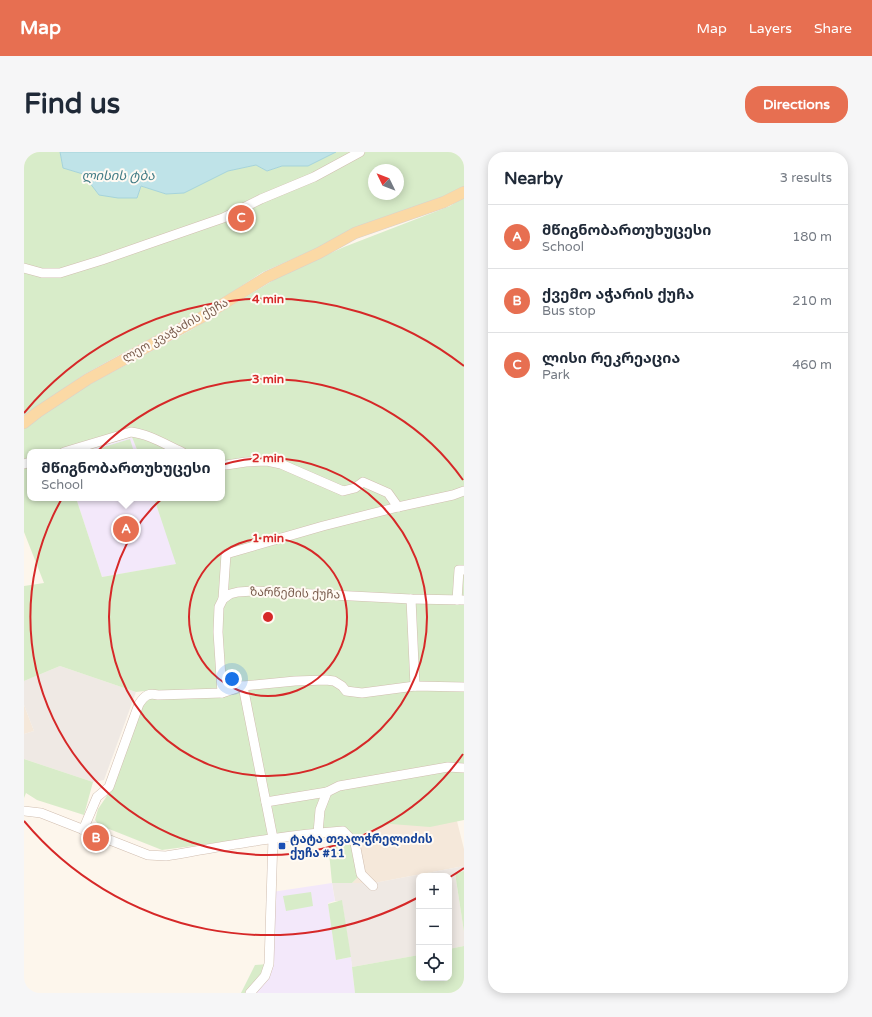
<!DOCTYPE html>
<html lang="en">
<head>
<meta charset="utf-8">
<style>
  body { margin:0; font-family:"Varela Round","Noto Sans Georgian",sans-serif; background:#f6f6f7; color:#1f2937 }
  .controls { position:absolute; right:12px; bottom:12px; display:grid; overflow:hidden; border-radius:8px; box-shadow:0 2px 10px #0003 }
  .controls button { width:36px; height:36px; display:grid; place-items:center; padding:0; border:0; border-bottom:1px solid #e0e1e3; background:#fff; color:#1f2937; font:20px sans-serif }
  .compass { position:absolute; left:344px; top:12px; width:36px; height:36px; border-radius:50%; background:#fff; box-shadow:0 2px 10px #0003; rotate:313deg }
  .you { position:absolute; left:208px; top:527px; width:14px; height:14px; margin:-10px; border:3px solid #fff; border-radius:50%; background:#1a73e8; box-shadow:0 0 0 6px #1a73e833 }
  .badge { display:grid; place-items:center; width:26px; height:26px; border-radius:50%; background:#e76f51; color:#fff; font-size:13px; font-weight:700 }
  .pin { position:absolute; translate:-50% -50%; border:2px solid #fff; box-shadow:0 1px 4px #0006 }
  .popup { position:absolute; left:3px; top:297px; width:198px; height:52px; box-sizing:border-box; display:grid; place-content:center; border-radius:8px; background:#fff; filter:drop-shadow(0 1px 3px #0005); font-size:13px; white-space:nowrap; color:#747a83 }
  .popup b { font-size:15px; color:#1f2937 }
  .popup::after { content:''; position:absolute; left:50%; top:100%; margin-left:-8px; border:8px solid transparent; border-top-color:#fff }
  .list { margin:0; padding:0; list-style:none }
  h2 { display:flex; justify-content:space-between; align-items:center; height:52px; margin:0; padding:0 16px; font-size:17px }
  h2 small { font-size:13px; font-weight:400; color:#747a83 }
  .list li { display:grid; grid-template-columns:26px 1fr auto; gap:12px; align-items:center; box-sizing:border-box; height:64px; padding:0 16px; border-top:1px solid #e0e1e3 }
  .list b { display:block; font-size:15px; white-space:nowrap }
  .list p { margin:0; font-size:13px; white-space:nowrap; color:#747a83 }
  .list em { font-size:13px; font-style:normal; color:#747a83 }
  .icon { flex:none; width:22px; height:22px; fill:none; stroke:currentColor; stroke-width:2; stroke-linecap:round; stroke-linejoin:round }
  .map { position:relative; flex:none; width:440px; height:841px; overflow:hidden; border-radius:16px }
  header { display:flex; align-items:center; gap:24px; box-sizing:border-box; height:56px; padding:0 20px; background:#e76f51; color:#fff }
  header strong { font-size:19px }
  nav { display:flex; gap:22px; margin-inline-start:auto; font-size:14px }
  .intro { display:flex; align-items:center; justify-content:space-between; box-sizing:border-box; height:96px; padding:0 24px }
  h1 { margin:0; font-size:28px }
  .button { padding:10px 18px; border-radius:16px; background:#e76f51; color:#fff; font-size:14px; font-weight:700 }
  main { display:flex; gap:24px; padding:0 24px }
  aside { flex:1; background:#fff; border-radius:16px; box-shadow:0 2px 10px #0003 }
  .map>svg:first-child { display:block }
  .residential { fill:#f5e8da }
  .industrial { fill:#efe9e4 }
  .education { fill:#f3e8fa }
  .green { fill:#d8ecc9; fill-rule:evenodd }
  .water { fill:#bfe3e8; stroke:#a5d3da }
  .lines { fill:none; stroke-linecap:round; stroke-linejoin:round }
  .minor-casing { stroke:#d1beb0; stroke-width:10 }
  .major-casing { stroke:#dad1cd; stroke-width:12 }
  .minor { stroke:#fff; stroke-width:9 }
  .major { stroke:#fbd9a5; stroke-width:11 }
  .ring { fill:none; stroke:#d62828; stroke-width:2 }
  .transit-dot { fill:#1a4fb4; stroke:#fffaf3; stroke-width:1.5 }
  .labels { text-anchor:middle; stroke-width:4; stroke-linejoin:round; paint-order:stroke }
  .street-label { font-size:12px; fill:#7a5c4d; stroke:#fffaf3 }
  .transit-label { font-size:12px; font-weight:bold; fill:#164399; stroke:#fffaf3; text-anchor:start }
  .water-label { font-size:13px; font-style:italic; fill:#437c86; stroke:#fffaf3 }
  .centre { fill:#d62828; stroke:#fffaf3; stroke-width:2 }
  .ring-label { font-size:12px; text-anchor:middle; font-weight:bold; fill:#d62828; stroke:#fffaf3; stroke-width:4; stroke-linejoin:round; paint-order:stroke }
</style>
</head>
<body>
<header>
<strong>Map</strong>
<nav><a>Map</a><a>Layers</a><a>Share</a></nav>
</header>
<div class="intro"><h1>Find us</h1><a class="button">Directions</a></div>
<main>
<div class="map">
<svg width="440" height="841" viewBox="0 0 440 841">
  <rect width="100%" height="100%" fill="#fdf6ec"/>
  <g class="residential">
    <polygon points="0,553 10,579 0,582"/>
    <polygon points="433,669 440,697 440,714 350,731 328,731 337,722 331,691 343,679 367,672"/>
  </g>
  <g class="industrial">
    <polygon points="36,514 112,540 80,628 69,630 0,607 0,582 10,579 0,553 0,529"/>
    <polygon points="440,714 440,719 431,721 440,780 440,794 425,797 425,724 395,724 395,803 328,815 318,749 311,749 308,731 350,731"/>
  </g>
  <g class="education">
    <polygon points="108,285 114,300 58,300"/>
    <polygon points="52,346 130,346 153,412 78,425"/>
    <polygon points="308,731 311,749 304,751 312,808 327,805 331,841 232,841 245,812 248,740"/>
  </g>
  <g class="green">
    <path d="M 0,0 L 36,0 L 39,16 L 59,22 L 75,43 L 113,46 L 117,34 L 142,42 L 160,41 L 204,19 L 232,13 L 243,19 L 258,14 L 284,14 L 312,0 L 440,0 L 440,37 L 293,96 L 239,120 L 179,159 L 99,201 L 61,222 L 0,264 ZM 350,18 L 374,18 L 374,42 L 350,42 Z"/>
    <path d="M 440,45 L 440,668 L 406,675 L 367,672 L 343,679 L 331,691 L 337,722 L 328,731 L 308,731 L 303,680 L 214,688 L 138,698 L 75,673 L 71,668 L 74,657 L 89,635 L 116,552 L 129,538 L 112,540 L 36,514 L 0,529 L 0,434 L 20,431 L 0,380 L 0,275 L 59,236 L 167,178 L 258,123 L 320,95 L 426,54 ZM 108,285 L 114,300 L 198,300 L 198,346 L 130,346 L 152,412 L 78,425 L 52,346 L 6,346 L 6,300 L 58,300 Z"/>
    <polygon points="106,287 110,300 74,300 73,297"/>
    <polygon points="0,607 69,630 60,663 13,648 2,641 0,646"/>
    <polygon points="440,719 440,780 431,721"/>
    <polygon points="287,740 289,754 262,759 259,744"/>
    <polygon points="318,748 327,805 312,808 304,752"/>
    <polygon points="440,794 440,841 331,841 328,815 395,803 395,826 425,826 425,797"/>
    <polygon points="245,812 226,841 217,841 231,813"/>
  </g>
  <polygon class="water" points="36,0 312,0 284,14 258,14 243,19 232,13 204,19 160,41 142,42 117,34 113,46 94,46 75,43 59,22 39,16"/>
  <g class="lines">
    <defs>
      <g id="minor">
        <polyline points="0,116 18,121 36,121 78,108 121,93 199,66 237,47 290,25 336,0"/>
        <path d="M 40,300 L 107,280 C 125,282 142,293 158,300"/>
        <polyline points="0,312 6,310"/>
        <polyline points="198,313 202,313 222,310 243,309 257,312 319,339 331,336 339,330 364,341 374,355"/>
        <polyline points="199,447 202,402 299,374 374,355 429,343 440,339"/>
        <polyline points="387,447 391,534"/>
        <polyline points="433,448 435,418 440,418"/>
        <polyline points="219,534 249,686 245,812 241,824 226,841"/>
        <polyline points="198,541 194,480 195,455 199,447 206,442 214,440 229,439 387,447 440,448"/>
        <polyline points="242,650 303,640"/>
        <path d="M 0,659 L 17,661 L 124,703 L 142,704 C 201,694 260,683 319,679 L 331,691 L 337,722 L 349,734"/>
        <path d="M 59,678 L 73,645 L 85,635 L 115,552 C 121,543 124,541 134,543 L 198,541 L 219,534 L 271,529 L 302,528 L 310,529 L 318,534 L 322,539 L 338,541 L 391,534 L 440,535"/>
        <polyline points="294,681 296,658 303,640 315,634 424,615 440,616"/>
      </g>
      <polyline id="major" points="0,271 14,260 64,227 178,165 243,125 295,101 331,81 420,50 440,40"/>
    </defs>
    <use href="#minor" class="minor-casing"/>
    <use href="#major" class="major-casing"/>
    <use href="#minor" class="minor"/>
    <use href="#major" class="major"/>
  </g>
  <g class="ring">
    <circle cx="244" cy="465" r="79"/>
    <circle cx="244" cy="465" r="159"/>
    <path d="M439 602A238 238 0 1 1 439 328"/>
    <path d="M440 716A318 318 0 0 1 426 725M393 746A318 318 0 0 1 0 669M0 261A318 318 0 0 1 440 214"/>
  </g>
  <rect class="transit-dot" x="254" y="690" width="8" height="8" rx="2"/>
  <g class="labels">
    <g class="street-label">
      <text transform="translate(151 178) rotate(-29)" y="4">ლეო კვაჭაძის ქუჩა</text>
      <text transform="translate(271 441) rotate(2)" y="4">ზარწემის ქუჩა</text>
    </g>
    <g class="transit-label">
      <text x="266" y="691">ტატა თვალჭრელიძის<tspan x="266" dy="14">ქუჩა #11</tspan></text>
    </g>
    <g class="water-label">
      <text x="94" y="28">ლისის ტბა</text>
    </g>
  </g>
  <circle cx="244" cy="465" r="6" class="centre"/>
  <g class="ring-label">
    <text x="244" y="151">4 min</text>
    <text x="244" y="231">3 min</text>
    <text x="244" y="310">2 min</text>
    <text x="244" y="390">1 min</text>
  </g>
</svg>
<div class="controls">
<button>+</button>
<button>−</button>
<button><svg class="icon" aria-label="locate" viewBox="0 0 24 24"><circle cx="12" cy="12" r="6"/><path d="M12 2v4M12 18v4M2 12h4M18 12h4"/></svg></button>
</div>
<svg class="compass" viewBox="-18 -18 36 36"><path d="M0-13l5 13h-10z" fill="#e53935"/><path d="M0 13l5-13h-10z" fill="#747a83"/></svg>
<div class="you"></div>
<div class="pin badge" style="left:102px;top:377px">A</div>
<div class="popup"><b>მწიგნობართუხუცესი</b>School</div>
<div class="pin badge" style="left:72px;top:686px">B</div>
<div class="pin badge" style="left:217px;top:66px">C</div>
</div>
<aside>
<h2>Nearby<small>3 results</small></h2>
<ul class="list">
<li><span class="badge">A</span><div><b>მწიგნობართუხუცესი</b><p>School</p></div><em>180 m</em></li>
<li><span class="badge">B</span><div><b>ქვემო აჭარის ქუჩა</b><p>Bus stop</p></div><em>210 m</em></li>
<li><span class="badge">C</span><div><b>ლისი რეკრეაცია</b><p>Park</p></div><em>460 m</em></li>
</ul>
</aside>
</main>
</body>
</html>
